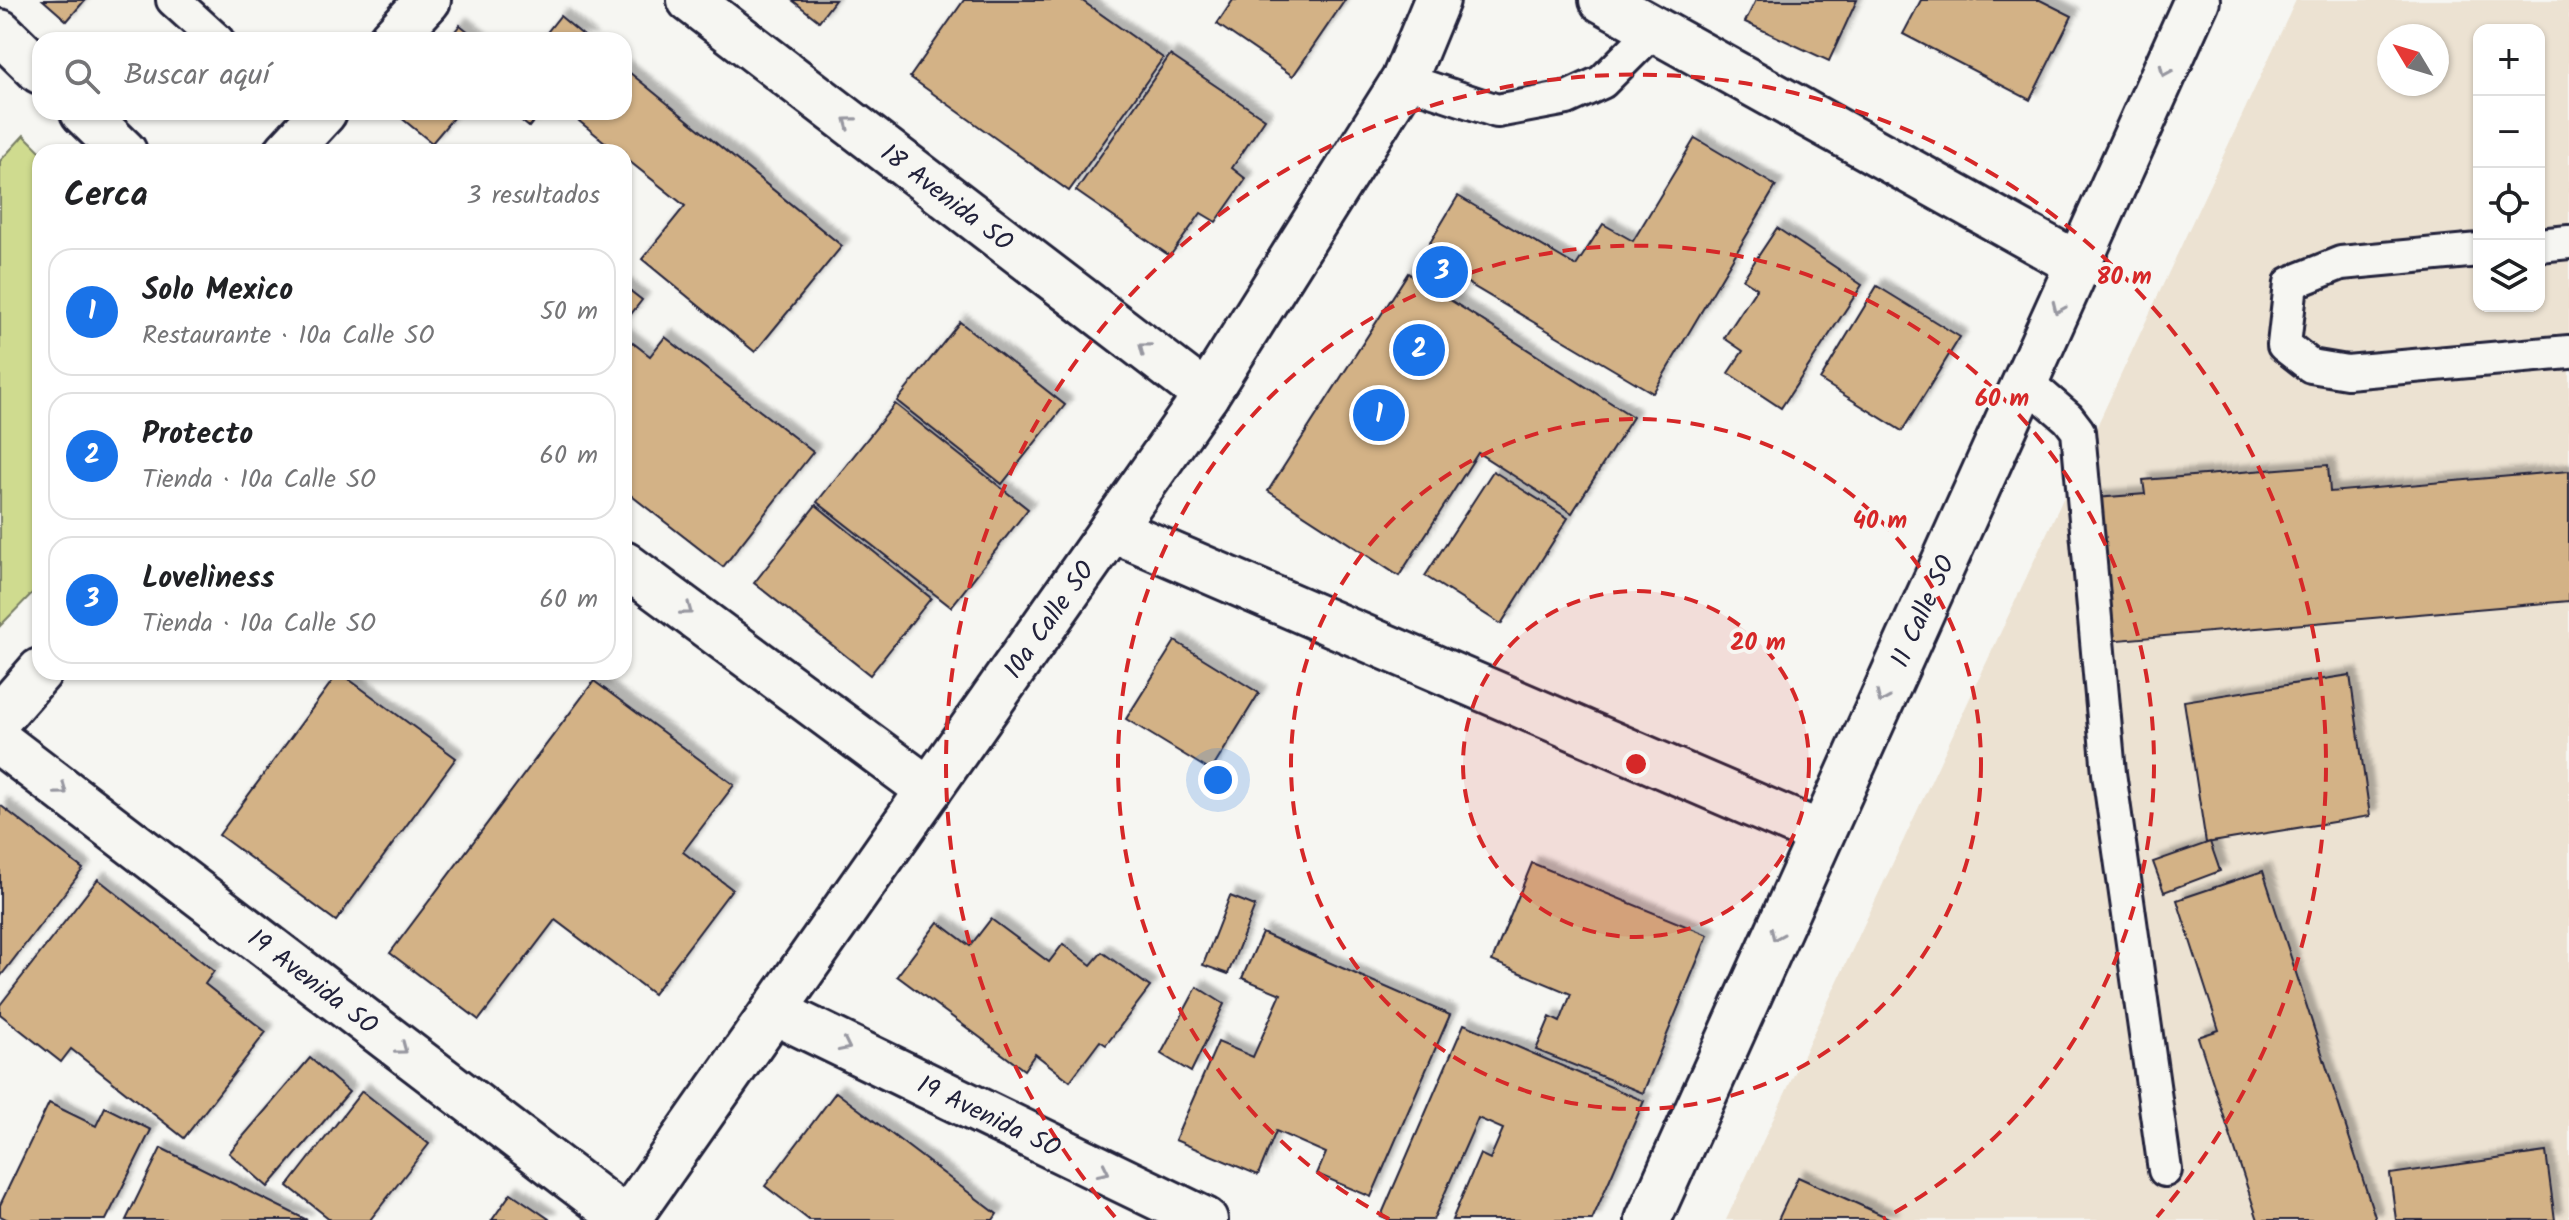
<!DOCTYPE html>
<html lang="es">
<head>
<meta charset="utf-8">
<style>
  body { margin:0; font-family:Kalam,sans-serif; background:#f6f6f6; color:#202124 }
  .controls { position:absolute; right:24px; top:24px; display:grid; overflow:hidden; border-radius:16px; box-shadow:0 2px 6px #0004 }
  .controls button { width:72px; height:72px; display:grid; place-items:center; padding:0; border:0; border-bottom:2px solid #e0e0e0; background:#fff; color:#202124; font:40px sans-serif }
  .compass { position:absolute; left:2377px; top:24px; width:72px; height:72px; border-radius:50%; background:#fff; box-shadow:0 2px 6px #0004; rotate:308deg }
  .you { position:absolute; left:1218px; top:780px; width:28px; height:28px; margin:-20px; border:6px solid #fff; border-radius:50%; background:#1a73e8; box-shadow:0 0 0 12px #1a73e833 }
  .badge { display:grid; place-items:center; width:52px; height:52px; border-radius:50%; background:#1a73e8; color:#fff; font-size:26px; font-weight:700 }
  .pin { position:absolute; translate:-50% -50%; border:4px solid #fff; box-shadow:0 2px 8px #0006 }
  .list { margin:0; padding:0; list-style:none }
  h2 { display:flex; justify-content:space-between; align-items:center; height:104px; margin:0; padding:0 32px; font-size:34px }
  h2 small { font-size:26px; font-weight:400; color:#757577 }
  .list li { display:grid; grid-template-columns:52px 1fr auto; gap:24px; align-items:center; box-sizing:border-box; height:128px; margin:0 16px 16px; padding:0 16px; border:2px solid #e0e0e0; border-radius:24px }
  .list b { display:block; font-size:30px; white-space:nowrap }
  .list p { margin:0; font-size:26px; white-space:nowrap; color:#757577 }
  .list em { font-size:26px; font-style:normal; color:#757577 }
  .icon { flex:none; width:44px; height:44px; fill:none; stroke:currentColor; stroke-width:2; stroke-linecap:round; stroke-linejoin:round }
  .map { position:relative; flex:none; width:2569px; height:1220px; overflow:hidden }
  .search { position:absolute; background:#fff; box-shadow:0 2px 6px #0004; left:32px; top:32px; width:600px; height:88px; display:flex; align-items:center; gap:20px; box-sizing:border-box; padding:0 28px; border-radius:24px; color:#757577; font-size:30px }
  .panel { position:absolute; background:#fff; box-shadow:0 2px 6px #0004; left:32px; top:144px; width:600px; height:536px; border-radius:24px }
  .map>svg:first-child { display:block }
  .built { fill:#ece2d2; fill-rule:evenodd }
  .green { fill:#cfdb8f; stroke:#787e65; stroke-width:2 }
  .building { fill:#d3b286; stroke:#22223b; stroke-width:2; filter:url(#shadow) }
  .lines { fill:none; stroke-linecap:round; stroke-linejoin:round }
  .lane-casing { stroke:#22223b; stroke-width:38 }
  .street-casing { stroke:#22223b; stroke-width:50 }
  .secondary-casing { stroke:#22223b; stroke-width:50 }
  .lane { stroke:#f6f6f2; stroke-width:32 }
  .street { stroke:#f6f6f2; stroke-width:44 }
  .secondary { stroke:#f6f6f2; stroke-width:44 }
  .oneway { stroke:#9797a0 }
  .ring { fill:none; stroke:#d62828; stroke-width:4; stroke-dasharray:14 10 }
  .labels { text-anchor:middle; stroke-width:8; stroke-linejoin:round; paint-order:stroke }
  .street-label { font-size:26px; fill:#22223b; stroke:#f6f6f2 }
  .centre { fill:#d62828; stroke:#f6f6f2; stroke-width:4 }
  .ring-label { font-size:24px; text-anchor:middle; font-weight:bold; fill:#d62828; stroke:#f6f6f2; stroke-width:8; stroke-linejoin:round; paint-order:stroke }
</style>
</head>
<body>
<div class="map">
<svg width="2569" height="1220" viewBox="0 0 2569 1220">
  <defs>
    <filter id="shadow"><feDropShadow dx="7" dy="-7" stdDeviation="2" flood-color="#0004"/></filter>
  </defs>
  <rect width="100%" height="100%" fill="#f6f6f2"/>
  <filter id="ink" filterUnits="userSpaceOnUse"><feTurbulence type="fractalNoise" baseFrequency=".0125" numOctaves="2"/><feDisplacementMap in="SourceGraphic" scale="16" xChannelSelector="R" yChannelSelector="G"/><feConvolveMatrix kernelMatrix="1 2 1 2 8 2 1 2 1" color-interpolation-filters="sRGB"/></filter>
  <g filter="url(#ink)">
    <path class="built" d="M 2296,0 L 2569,0 L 2569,1220 L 1726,1220 ZM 2479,30 L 2539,30 L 2539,306 L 2479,306 ZM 2389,36 L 2437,36 L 2437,84 L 2389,84 Z"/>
    <polygon class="green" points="24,135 41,152 40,585 0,626 0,161"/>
    <g class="building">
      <polygon points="43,0 85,0 67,21"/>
      <polygon points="792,0 835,0 819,21"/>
      <polygon points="964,0 1081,0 1163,58 1069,191 910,77"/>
      <polygon points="1233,0 1345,0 1293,76 1217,24"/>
      <polygon points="1756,0 1857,0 1829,61 1745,22"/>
      <polygon points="1921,0 2040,0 2072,16 2030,100 1903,34"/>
      <polygon points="560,16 589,40 541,40"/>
      <polygon points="460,25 479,40 448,40"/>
      <polygon points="1170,55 1265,119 1232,168 1246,179 1216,222 1201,213 1170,256 1076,191"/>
      <polygon points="624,68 842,246 755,352 642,259 685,206 624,157 624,152 617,152 568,112 624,112"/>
      <polygon points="394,112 458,112 432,143"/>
      <polygon points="511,112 541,112 529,127"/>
      <polygon points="1695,138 1776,186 1653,393 1422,256 1458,196 1576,266 1603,224 1633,241"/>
      <polygon points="1777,228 1862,285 1781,408 1728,373 1743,351 1724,338 1757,288 1743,279"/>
      <polygon points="1408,273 1633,417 1572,513 1478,453 1399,576 1268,491"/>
      <polygon points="624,286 642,300 624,323"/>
      <polygon points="1877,286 1960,337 1902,431 1820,380"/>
      <polygon points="960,322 1065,405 1002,484 897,401"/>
      <polygon points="624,336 650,356 665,337 813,452 723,567 624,490"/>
      <polygon points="895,404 1028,509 951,607 817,502"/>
      <polygon points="2328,465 2330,492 2569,471 2569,601 2107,641 2096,498 2145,494 2143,480"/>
      <polygon points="1493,471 1568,518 1501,624 1425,576"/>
      <polygon points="816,505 931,598 870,675 754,583"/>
      <polygon points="1175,641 1259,693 1211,771 1126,719"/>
      <polygon points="339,672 456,758 336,921 219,835"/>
      <polygon points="2350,675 2370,816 2206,843 2184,701"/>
      <polygon points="594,681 734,785 683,852 732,889 653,994 555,920 479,1020 390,953"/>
      <polygon points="0,805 83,869 0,977"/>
      <polygon points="2210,842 2220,871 2164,892 2153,862"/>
      <polygon points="1532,863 1708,935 1643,1093 1536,1050 1550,1017 1560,1022 1571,994 1492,961"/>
      <polygon points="2263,871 2376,1220 2258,1220 2198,1037 2219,1030 2177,900"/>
      <polygon points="98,879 214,971 205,984 266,1032 184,1138 71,1049 61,1062 0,1014 0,1005"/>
      <polygon points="1230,896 1255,906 1228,974 1203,965"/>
      <polygon points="991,919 1049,962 1063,944 1091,965 1102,952 1150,987 1106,1045 1100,1041 1070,1081 1035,1054 1024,1070 897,976 938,922 970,946"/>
      <polygon points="1262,933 1450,1015 1371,1197 1317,1174 1326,1153 1276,1131 1258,1175 1175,1140 1218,1042 1253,1057 1281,994 1242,978"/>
      <polygon points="1197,987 1224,1004 1191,1072 1161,1054"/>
      <polygon points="1464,1024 1644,1101 1592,1220 1452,1220 1480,1154 1490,1159 1503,1129 1478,1118 1433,1220 1391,1220 1381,1216"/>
      <polygon points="310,1058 349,1092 268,1187 229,1153"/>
      <polygon points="362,1091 429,1144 370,1220 331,1220 288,1186"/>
      <polygon points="836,1092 997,1214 993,1220 809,1220 765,1186"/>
      <polygon points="49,1103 96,1126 105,1107 151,1130 106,1220 8,1220 0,1216 0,1205"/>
      <polygon points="161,1148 307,1220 126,1220"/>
      <polygon points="2546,1152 2555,1220 2396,1220 2390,1174"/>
      <polygon points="1798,1177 1893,1220 1778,1220"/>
      <polygon points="511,1193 549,1219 548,1220 492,1220"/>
    </g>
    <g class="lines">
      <defs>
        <g id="lane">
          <polyline points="173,0 217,40"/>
          <polyline points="1404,80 1497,111 1567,98 1602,82 1655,29"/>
          <polyline points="2539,245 2569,242"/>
          <polyline points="2479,250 2341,263 2291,283 2284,345 2311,366 2347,372 2569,352"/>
          <polyline points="2025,381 2068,418 2078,431 2109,773 2165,1170"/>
        </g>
        <g id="street">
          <path id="s1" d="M 690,0 L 1206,395"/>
          <polyline points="1602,0 2077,264"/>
          <polyline points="0,32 40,71"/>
          <polyline points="391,40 428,0"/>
          <polyline points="83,112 124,152"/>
          <polyline points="287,152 324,112"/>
          <polyline points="1112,529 1821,834"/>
          <polyline points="624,564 929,790"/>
          <polyline points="0,717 40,671"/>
          <path id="s2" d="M 0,742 L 626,1220"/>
          <path id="s3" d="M 775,1012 L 1205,1220"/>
          <path id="s4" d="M 1648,1220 L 2197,0"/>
        </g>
        <g id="secondary">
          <path id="s5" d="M 627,1220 L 1206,395 L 1404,80 L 1437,0"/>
        </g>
      </defs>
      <use href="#lane" class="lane-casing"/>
      <use href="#street" class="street-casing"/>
      <use href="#secondary" class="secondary-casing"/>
      <use href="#lane" class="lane"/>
      <use href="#street" class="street"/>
      <use href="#secondary" class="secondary"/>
    </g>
    <defs><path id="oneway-chevron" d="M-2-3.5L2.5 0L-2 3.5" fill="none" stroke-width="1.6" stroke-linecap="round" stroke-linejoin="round" transform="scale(2)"/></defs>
    <g class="oneway">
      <use href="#oneway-chevron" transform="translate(2165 71) rotate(114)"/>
      <use href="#oneway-chevron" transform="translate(849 122) rotate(-143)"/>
      <use href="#oneway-chevron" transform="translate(2058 308) rotate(114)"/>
      <use href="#oneway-chevron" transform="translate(1144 348) rotate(-143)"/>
      <use href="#oneway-chevron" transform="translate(687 610) rotate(37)"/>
      <use href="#oneway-chevron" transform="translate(1882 698) rotate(114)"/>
      <use href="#oneway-chevron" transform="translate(62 790) rotate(37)"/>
      <use href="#oneway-chevron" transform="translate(1776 935) rotate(114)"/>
      <use href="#oneway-chevron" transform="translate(845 1046) rotate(26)"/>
      <use href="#oneway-chevron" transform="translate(402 1049) rotate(37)"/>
      <use href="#oneway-chevron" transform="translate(1104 1171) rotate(26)"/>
    </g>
  </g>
  <circle cx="1636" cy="764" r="173" fill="#d62828" fill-opacity=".12"/>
  <g class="ring">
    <circle cx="1636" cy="764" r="173"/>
    <circle cx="1636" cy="764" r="345"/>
    <path d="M1389 1219A518 518 0 1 1 1883 1219"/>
    <path d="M1115 1217A690 690 0 1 1 2157 1217"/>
  </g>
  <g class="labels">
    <g class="street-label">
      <text dy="9" stroke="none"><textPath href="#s1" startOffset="324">18 Avenida SO</textPath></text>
      <text dy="9" stroke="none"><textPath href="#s4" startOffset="668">11 Calle SO</textPath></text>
      <text dy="9" stroke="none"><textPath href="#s5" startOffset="734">10a Calle SO</textPath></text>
      <text dy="9" stroke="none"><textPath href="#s2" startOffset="394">19 Avenida SO</textPath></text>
      <text dy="9" stroke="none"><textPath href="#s3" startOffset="238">19 Avenida SO</textPath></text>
    </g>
  </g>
  <circle cx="1636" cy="764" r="12" class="centre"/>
  <g class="ring-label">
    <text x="2124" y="284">80 m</text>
    <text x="2002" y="406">60 m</text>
    <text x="1880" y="528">40 m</text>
    <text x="1758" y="650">20 m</text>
  </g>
</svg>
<div class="controls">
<button>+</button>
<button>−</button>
<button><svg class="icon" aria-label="locate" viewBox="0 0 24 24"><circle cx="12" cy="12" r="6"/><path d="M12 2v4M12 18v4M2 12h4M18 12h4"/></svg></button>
<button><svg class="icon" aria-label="layers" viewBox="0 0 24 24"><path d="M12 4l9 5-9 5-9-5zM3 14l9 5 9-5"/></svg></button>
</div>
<svg class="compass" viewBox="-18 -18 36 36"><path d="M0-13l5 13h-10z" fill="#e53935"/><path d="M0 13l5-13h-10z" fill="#757577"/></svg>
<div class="you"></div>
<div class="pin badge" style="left:1379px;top:415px">1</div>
<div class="pin badge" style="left:1419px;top:350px">2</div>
<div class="pin badge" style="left:1442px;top:272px">3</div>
<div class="search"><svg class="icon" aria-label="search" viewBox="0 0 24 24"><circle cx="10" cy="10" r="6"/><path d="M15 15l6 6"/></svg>Buscar aquí</div>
<section class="panel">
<h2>Cerca<small>3 resultados</small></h2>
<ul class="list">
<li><span class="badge">1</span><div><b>Solo Mexico</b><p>Restaurante · 10a Calle SO</p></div><em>50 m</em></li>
<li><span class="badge">2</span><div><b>Protecto</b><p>Tienda · 10a Calle SO</p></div><em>60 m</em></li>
<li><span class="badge">3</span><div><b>Loveliness</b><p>Tienda · 10a Calle SO</p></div><em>60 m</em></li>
</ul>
</section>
</div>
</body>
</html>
